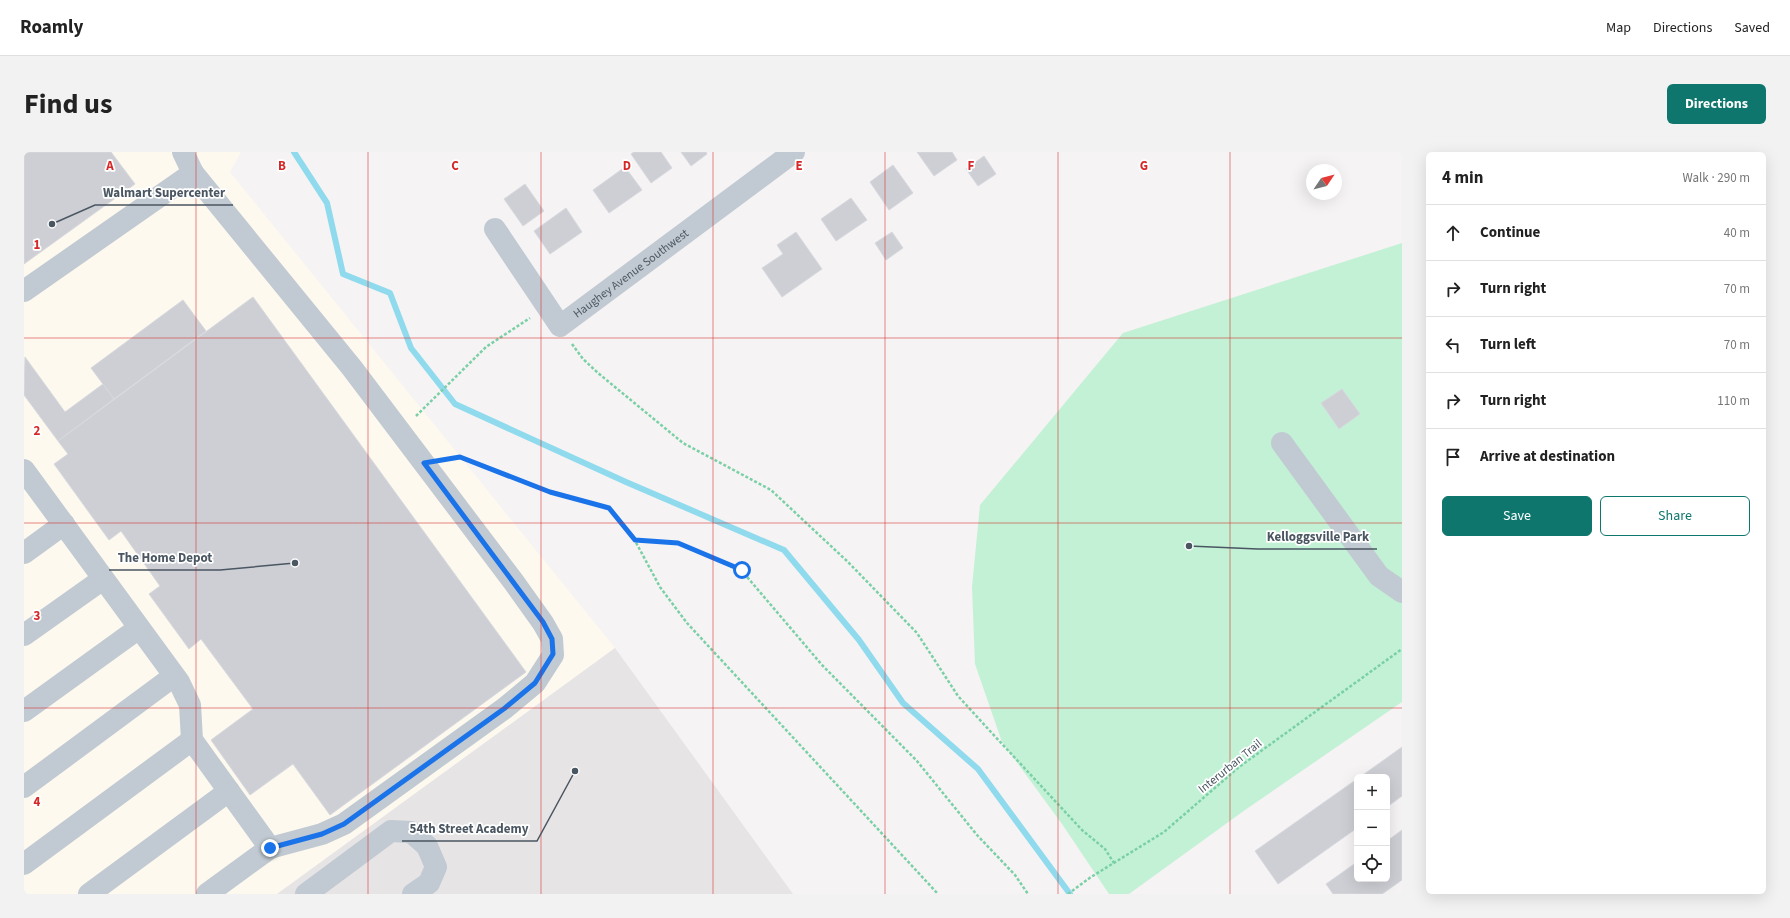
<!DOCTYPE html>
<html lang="en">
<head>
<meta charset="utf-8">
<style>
  body { margin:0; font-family:"Source Sans 3",sans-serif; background:#f2f2f2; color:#222 }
  .controls { position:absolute; right:12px; bottom:12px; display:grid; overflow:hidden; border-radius:6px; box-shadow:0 4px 16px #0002 }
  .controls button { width:36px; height:36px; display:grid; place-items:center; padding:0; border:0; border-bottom:1px solid #e0e0e0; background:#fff; color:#222; font:20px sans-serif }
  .compass { position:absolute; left:1282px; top:12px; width:36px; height:36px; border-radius:50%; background:#fff; box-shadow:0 4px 16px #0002; rotate:55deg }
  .stop { position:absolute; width:12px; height:12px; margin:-9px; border:3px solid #1a73e8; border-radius:50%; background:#fff }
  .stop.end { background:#1a73e8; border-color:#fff; box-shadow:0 1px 4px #0008 }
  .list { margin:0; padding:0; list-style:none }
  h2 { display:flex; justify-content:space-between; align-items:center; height:52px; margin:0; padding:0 16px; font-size:17px }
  h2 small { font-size:13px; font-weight:400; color:#767676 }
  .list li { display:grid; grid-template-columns:26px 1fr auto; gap:12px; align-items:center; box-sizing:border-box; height:56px; padding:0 16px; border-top:1px solid #e0e0e0 }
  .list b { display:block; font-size:15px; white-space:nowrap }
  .list em { font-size:13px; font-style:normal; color:#767676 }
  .actions { display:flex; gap:8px; padding:12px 16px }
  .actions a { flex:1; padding:9px 0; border:1px solid #0f766e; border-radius:6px; text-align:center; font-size:14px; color:#0f766e }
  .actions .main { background:#0f766e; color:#fff }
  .icon { flex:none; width:22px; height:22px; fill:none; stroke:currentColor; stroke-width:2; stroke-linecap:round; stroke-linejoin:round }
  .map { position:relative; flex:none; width:1378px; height:742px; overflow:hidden; border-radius:6px }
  header { display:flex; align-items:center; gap:24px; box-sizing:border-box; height:56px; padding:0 20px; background:#fff; border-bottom:1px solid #e0e0e0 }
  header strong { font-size:19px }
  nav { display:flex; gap:22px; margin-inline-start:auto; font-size:14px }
  .intro { display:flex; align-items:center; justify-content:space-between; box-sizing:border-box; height:96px; padding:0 24px }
  h1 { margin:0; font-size:28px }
  .button { padding:10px 18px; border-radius:6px; background:#0f766e; color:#fff; font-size:14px; font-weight:700 }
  main { display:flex; gap:24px; padding:0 24px }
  aside { flex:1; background:#fff; border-radius:6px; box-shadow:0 4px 16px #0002 }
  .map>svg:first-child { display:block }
  .commercial { fill:#fdf9ef }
  .education { fill:#e6e4e5 }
  .green { fill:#c3f1d5 }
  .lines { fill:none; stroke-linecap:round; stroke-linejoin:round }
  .stream { stroke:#90daee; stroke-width:6 }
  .building { fill:#cdcfd5; stroke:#d7d9de }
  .path { stroke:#7ad0a6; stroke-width:2.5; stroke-dasharray:3 2; stroke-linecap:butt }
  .minor { stroke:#c1cad2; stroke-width:22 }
  .route { stroke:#1a73e8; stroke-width:5 }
  .grid { fill:none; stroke:#d62828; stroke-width:1; stroke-opacity:0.55 }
  .labels { text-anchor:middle; stroke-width:3.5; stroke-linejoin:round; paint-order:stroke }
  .street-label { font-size:12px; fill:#4a5661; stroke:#fff }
  .grid-label { font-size:13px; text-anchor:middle; font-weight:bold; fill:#d62828; stroke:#fff; stroke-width:3.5; stroke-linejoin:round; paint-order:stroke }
  .leader { fill:none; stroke:#4a5661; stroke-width:1.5 }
  .callout-dot { fill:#4a5661; stroke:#fff; stroke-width:1.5 }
  .callout-label { font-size:13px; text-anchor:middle; font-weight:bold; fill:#4a5661; stroke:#fff; stroke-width:3.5; stroke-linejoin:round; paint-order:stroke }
</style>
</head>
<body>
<header>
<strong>Roamly</strong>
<nav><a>Map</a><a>Directions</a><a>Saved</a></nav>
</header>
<div class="intro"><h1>Find us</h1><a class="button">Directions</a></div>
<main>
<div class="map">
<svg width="1378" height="742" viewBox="0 0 1378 742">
  <rect width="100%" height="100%" fill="#f5f3f3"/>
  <polygon class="commercial" points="0,0 217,0 206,20 591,496 253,742 0,742"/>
  <polygon class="education" points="591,496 769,742 253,742"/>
  <polygon class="green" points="1378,91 1378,550 1221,658 1105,742 1085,742 1038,672 978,590 951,512 948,435 956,353 1099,181"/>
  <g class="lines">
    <polyline class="stream" points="270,0 303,51 319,122 366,141 387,196 431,252 602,330 760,398 835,488 879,551 954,617 1046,742"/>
  </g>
  <g class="building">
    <polygon points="0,0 87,0 111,32 0,112"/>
    <polygon points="610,0 637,0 648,16 627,31 607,2"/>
    <polygon points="657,0 682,0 683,2 667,14"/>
    <polygon points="893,0 928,0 933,8 910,24"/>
    <polygon points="960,4 972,22 954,34 942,17"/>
    <polygon points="869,13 889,41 865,58 846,30"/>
    <polygon points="601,15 618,38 585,61 569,38"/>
    <polygon points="501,32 520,59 499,74 480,47"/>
    <polygon points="827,46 843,68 812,89 797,67"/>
    <polygon points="542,56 558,80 526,102 510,79"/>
    <polygon points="772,80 798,117 758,145 738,116 759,102 753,93"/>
    <polygon points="868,80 879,96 862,108 851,91"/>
    <polygon points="229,145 502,520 306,663 269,612 226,643 187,588 229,557 177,487 165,497 125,442 136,434 97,379 85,388 30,312 44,302 34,289"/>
    <polygon points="159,148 182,179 90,247 67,216"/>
    <polygon points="1,205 41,260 79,232 90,247 34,289 0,243"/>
    <polygon points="1318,237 1336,262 1315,277 1297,251"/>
    <polygon points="1378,595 1378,644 1363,655 1363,625 1336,625"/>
    <polygon points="1333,627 1333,676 1254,732 1231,699"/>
    <polygon points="1378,678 1378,728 1358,742 1309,742 1302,732 1333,710 1333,727 1363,727 1363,689"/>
  </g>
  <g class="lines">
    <g class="path">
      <polyline points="548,192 559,207 574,221 659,291 747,338 824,410 893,481 934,544 966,579 1058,678 1081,697 1090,711"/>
      <polyline points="392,264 462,195 506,166"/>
      <polyline points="423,307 436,305 526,340 585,356 609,385 636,435 663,471 914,742"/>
      <polyline points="612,388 654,391 718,419 798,513 893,609 953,683 991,723 1004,742"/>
      <polyline points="1044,742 1067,725 1140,680 1215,615 1378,497"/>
    </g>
    <g class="minor">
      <polyline points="169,21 328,216 489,429 519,471 528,487 529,503 511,531 481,556 320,672 298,682 246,696"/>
      <path id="s1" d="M 471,77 L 536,174 L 770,0"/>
      <polyline points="0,139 169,21 159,0"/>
      <polyline points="1258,291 1355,424 1378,440"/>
      <polyline points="0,318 155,530 166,553 168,588 246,696 183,742"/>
      <polyline points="0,401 40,372"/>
      <polyline points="0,483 79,427"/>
      <polyline points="0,559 115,476"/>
      <polyline points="0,635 150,524"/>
      <polyline points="0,712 168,588"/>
      <polyline points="65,742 205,639"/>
      <polyline points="282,742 367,679 387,680 403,694 412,715 405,731 389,742"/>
    </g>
  </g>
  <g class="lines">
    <polyline class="route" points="246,696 298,682 320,672 481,556 511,531 529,502 528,487 519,470 400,311 436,305 526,340 585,356 611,388 654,391 718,418"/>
  </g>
  <path class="grid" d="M 172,0 L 172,742M 344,0 L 344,742M 517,0 L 517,742M 689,0 L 689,742M 861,0 L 861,742M 1034,0 L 1034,742M 1206,0 L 1206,742M 0,186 L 1378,186M 0,371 L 1378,371M 0,556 L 1378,556"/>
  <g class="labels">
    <g class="street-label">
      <text dy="4" stroke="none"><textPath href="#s1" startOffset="205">Haughey Avenue Southwest</textPath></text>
      <text transform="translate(1206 614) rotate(-39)" y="4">Interurban Trail</text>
    </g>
  </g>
  <g class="grid-label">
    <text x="86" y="18">A</text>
    <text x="258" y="18">B</text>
    <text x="431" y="18">C</text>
    <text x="603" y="18">D</text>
    <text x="775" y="18">E</text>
    <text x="947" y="18">F</text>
    <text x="1120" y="18">G</text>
    <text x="13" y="97">1</text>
    <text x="13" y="283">2</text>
    <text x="13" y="468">3</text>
    <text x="13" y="654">4</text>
  </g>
  <path class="leader" d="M28 72L71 53H209M1165 394L1234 397H1353M271 411L196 418H85M551 619L513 689H378"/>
  <g class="callout-dot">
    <circle cx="28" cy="72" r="4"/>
    <circle cx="1165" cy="394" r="4"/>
    <circle cx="271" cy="411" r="4"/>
    <circle cx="551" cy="619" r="4"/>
  </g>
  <g class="callout-label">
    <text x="140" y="45">Walmart Supercenter</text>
    <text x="1294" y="389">Kelloggsville Park</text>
    <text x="141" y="410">The Home Depot</text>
    <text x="445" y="681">54th Street Academy</text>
  </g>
</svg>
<div class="controls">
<button>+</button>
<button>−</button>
<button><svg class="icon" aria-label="locate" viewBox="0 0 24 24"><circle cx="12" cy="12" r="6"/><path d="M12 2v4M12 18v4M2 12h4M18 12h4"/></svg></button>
</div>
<svg class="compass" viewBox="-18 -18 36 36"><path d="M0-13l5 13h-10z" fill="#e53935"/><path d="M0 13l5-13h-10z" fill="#767676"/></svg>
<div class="stop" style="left:718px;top:418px"></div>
<div class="stop end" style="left:246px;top:696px"></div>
</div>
<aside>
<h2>4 min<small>Walk · 290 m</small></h2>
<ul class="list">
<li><svg class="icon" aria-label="ahead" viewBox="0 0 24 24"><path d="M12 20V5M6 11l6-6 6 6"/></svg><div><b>Continue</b></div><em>40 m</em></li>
<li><svg class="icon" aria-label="right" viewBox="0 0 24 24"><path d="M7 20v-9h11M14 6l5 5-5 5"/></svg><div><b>Turn right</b></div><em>70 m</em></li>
<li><svg class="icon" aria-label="left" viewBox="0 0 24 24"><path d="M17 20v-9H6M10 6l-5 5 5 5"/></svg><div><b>Turn left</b></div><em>70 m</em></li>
<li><svg class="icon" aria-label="right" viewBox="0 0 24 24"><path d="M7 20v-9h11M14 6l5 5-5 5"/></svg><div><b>Turn right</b></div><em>110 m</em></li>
<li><svg class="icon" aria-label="arrive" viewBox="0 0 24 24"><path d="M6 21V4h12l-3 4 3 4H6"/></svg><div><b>Arrive at destination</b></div></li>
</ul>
<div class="actions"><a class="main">Save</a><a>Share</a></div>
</aside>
</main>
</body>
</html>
